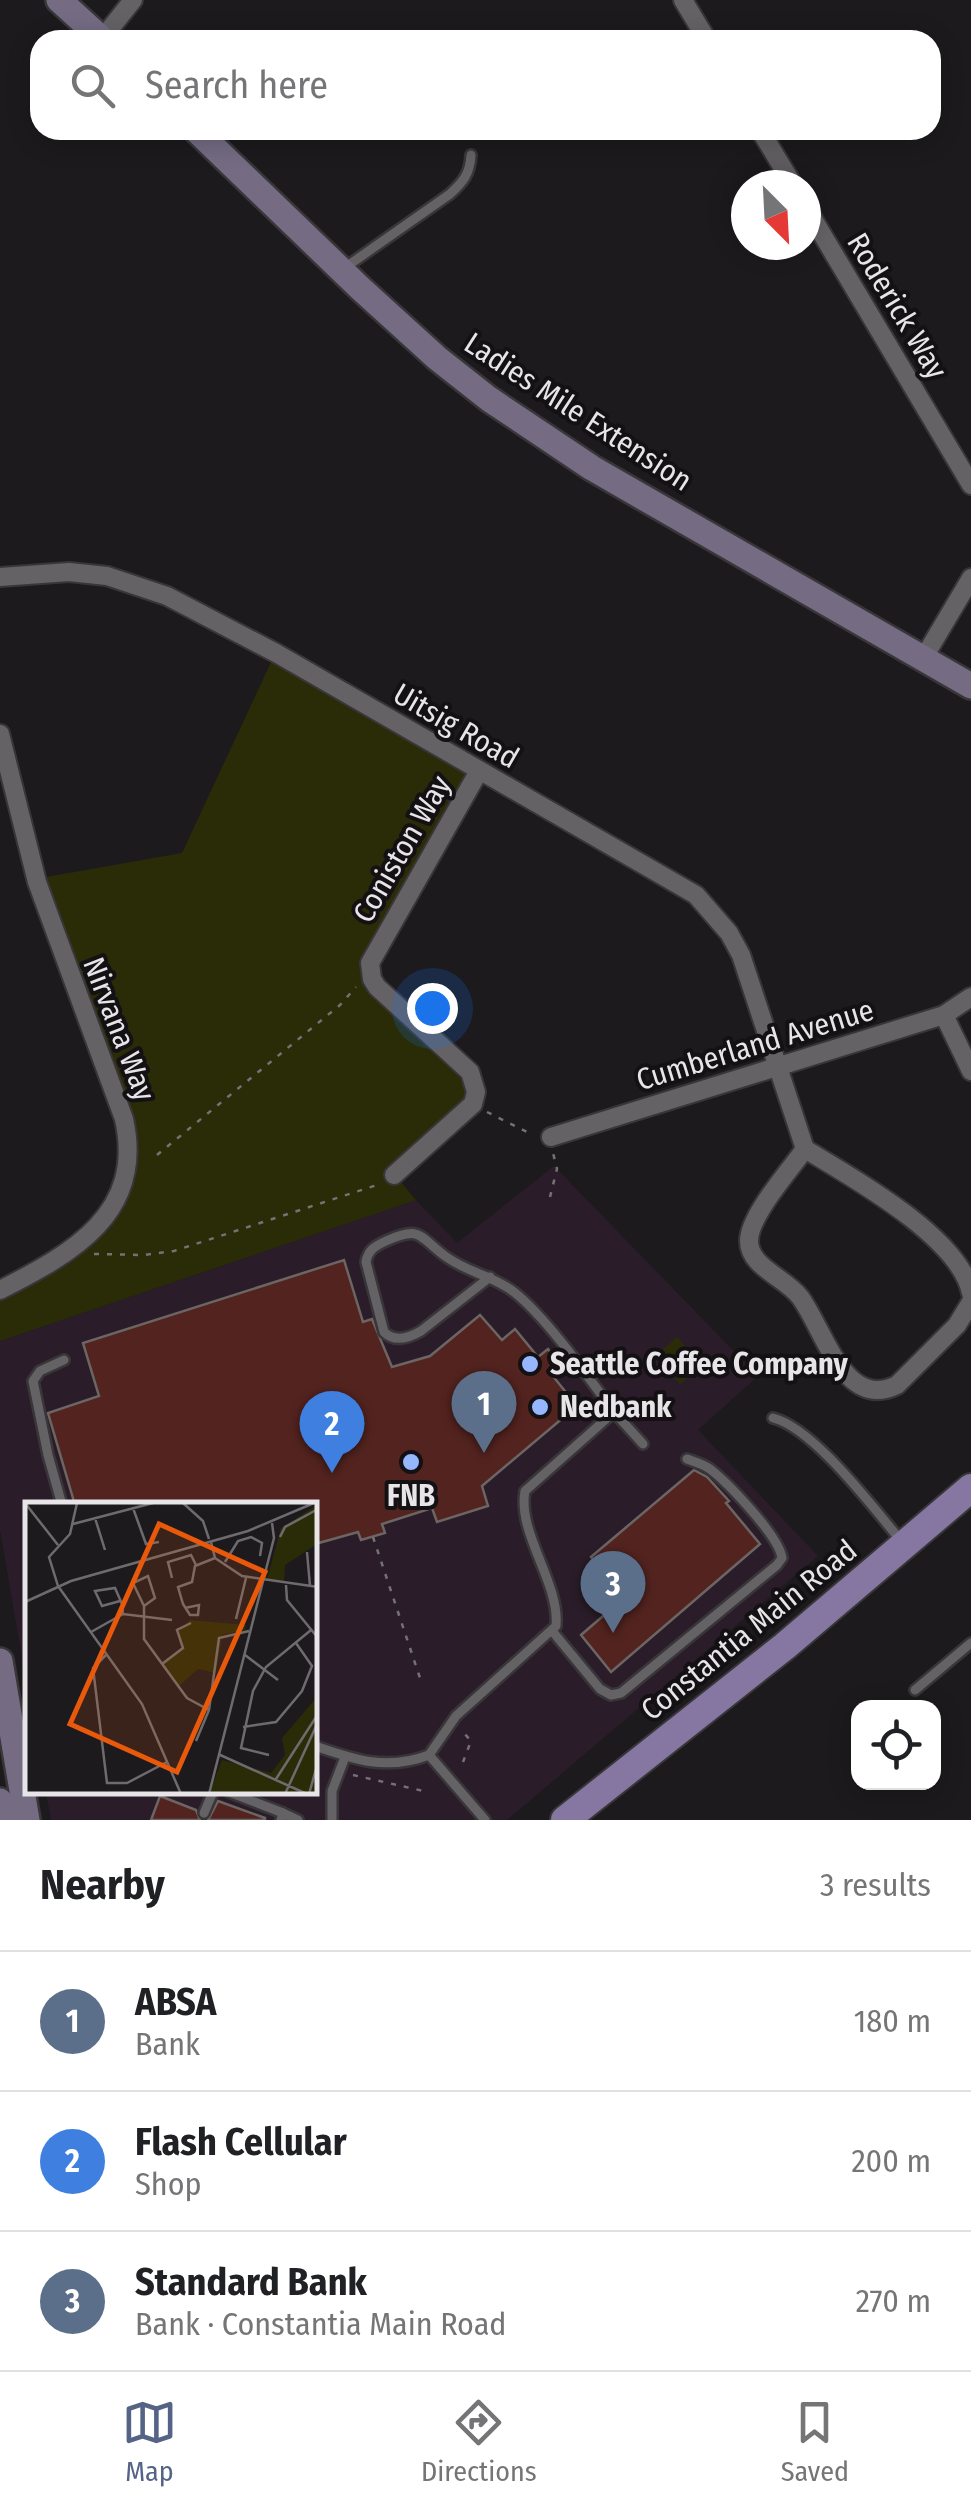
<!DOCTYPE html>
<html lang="en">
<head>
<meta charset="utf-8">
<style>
  body { margin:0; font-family:"Fira Sans Condensed",sans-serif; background:#f2f2f2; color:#202124 }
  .controls { position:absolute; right:30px; bottom:30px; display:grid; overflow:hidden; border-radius:20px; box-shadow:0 5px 25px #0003 }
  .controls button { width:90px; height:90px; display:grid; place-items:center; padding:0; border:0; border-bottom:2px solid #e0e0e0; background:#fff; color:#202124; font:50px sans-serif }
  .compass { position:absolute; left:731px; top:170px; width:90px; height:90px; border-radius:50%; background:#fff; box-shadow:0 5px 25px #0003; rotate:156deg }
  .you { position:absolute; left:432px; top:1008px; width:35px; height:35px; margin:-25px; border:8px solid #fff; border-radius:50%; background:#1a73e8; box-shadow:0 0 0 15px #1a73e833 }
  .badge { display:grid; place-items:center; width:65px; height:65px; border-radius:50%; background:#556486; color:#fff; font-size:32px; font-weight:700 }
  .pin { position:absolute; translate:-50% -82px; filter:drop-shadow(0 2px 5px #0008) }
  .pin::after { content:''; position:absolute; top:52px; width:35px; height:30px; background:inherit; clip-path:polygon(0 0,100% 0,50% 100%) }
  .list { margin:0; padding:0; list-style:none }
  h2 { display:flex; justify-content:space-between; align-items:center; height:130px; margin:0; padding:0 40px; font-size:42px }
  h2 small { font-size:32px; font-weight:400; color:#757577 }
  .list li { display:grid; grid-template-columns:65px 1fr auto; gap:30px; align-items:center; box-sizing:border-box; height:140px; padding:0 40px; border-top:2px solid #e0e0e0 }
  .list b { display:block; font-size:38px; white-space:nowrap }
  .list p { margin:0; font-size:32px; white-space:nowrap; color:#757577 }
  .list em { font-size:32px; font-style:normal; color:#757577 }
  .icon { flex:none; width:55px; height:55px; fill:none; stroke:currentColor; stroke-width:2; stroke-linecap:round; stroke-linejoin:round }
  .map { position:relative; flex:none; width:971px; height:1820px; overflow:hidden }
  .search { position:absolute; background:#fff; box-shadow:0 5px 25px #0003; left:30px; right:30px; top:30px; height:110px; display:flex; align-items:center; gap:25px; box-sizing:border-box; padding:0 35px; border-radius:30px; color:#757577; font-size:38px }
  .sheet { height:550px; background:#fff }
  nav { display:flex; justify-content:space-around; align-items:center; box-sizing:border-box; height:140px; border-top:2px solid #e0e0e0; background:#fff; font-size:28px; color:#757577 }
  nav a { display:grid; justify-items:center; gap:5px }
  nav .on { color:#556486 }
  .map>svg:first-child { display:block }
  .commercial { fill:#2a1d29 }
  .green { fill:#2a2c08 }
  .building { fill:#53231f; stroke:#6b6564; stroke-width:2.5 }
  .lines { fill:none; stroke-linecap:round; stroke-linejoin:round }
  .lane-casing { stroke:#383638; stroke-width:14 }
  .street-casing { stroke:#383638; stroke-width:22 }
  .secondary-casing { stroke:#383638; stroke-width:30 }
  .primary-casing { stroke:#383638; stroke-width:32 }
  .path { stroke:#747274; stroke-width:2.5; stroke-dasharray:5 8; stroke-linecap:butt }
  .lane { stroke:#656266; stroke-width:9 }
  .street { stroke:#656266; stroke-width:18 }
  .secondary { stroke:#756c84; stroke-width:25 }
  .primary { stroke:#8577a2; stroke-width:28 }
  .poi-dot { fill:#96b6fd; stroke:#131114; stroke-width:4 }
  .labels { text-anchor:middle; stroke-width:8; stroke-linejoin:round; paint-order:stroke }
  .street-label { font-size:30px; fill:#e7e5e7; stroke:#131114 }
  .poi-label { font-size:30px; font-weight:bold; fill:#e7e5e7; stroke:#131114; text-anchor:start }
  .inset-road { fill:none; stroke:#6d6b6e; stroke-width:2.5 }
  .view { fill:#e8590c; fill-opacity:0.15; stroke:#e8590c; stroke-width:5 }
  .inset-edge { fill:none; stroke:#e7e5e7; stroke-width:5 }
</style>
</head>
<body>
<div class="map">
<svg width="971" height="1820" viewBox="0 0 971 1820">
  <rect width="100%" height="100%" fill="#1c1a1d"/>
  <polygon class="commercial" points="554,1166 758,1376 698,1430 818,1556 507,1820 51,1820 46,1793 315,1792 315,1505 28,1505 27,1686 0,1530 0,1341 416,1200 457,1243"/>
  <g class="green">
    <polygon points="273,658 479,771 370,971 462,1063 476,1092 395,1175 416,1200 0,1341 0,1291 99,1220 127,1155 35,879 182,853"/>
    <polygon points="677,1337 702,1366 680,1384 656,1356"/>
  </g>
  <g class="building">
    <polygon points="344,1260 363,1322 372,1319 392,1367 430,1356 480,1315 502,1340 515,1329 538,1357 548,1349 562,1367 552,1375 577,1406 482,1486 488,1506 437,1522 432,1508 382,1524 385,1533 361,1540 358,1532 315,1544 315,1505 75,1505 48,1413 99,1396 83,1343"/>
    <polygon points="694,1470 707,1477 729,1501 726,1503 760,1544 611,1672 581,1635 624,1598 591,1557"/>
    <polygon points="160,1796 196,1810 200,1820 151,1820"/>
    <polygon points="218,1801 265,1818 265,1820 208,1820"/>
  </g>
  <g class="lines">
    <defs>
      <g id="lane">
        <path d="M 343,269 L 450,194 C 463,182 470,174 471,155"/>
        <polyline points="614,1412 643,1444"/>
        <path d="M 773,1418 C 814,1428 874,1509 903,1543"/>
        <polyline points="62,1505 48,1455 33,1381 40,1371 64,1360"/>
        <path d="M 553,1632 L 600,1689 L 611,1695 L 621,1693 L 777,1565 L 782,1558 C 779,1536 728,1483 710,1469 C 703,1464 695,1462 687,1459"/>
        <polyline points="915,1690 971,1643"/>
        <path d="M 315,1746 C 355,1760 387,1771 429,1755 L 485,1820"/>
        <path d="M 429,1755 L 456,1716 L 556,1626 C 560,1583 517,1533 525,1491 L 614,1412 C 589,1378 546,1317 514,1292 C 494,1276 466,1272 445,1256 C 419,1237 422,1225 386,1241 C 375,1246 368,1250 366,1262 L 384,1332 C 395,1343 409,1338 421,1331 L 490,1277"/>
        <polyline points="229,1792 283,1813"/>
        <polyline points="204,1813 213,1792"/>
        <polyline points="281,1820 283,1813 298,1820"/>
        <polyline points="332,1820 332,1791 345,1757"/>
      </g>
      <g id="street">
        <polyline points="683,0 707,40"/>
        <polyline points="102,39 133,0"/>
        <polyline points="760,130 793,185"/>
        <polyline points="806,207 971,485"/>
        <path d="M 0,577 L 69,572 L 107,576 L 167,596 L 276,653 L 696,895 L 729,933 L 741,955 L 805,1149 C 851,1177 960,1237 971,1293"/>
        <polyline points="923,659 971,578"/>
        <path d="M 0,734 L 37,882 L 124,1119 C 145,1213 73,1253 0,1290"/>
        <polyline points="944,1015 971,1071"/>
        <polyline points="551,1137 944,1015 971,997"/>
        <path d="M 805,1149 C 789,1171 749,1216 749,1241 C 749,1267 786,1278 800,1297 C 824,1329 844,1411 897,1385 L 957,1325 L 971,1302"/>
        <polyline points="394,1175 473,1104 476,1092 470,1072 377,987 372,979 370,963 479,771"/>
      </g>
      <g id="secondary">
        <polyline points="59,0 103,40"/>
        <polyline points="196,130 360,288 437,358 489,399 592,468 971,686"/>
        <polyline points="0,1661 27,1820"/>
        <polyline points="0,1801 3,1820"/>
      </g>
      <polyline id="primary" points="565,1820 785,1646 971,1488"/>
    </defs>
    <use href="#lane" class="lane-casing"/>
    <use href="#street" class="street-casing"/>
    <use href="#secondary" class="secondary-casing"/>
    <use href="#primary" class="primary-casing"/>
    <g class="path">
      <polyline points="487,1112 533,1135"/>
      <polyline points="157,1155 340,1005 356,987"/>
      <polyline points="550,1197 557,1169 553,1153"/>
      <polyline points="94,1254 144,1255 174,1251 380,1184"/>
      <polyline points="373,1537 421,1681"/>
      <polyline points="463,1762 471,1741 464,1733"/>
      <polyline points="353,1775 428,1792"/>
    </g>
    <use href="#lane" class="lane"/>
    <use href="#street" class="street"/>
    <use href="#secondary" class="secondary"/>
    <use href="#primary" class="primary"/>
  </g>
  <g class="poi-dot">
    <circle cx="530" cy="1364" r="10"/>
    <circle cx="540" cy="1407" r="10"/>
    <circle cx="411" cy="1462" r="10"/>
  </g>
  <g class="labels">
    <g class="street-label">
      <text transform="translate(897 306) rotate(59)" y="10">Roderick Way</text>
      <text transform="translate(578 412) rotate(33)" y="10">Ladies Mile Extension</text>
      <text transform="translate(456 726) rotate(30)" y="10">Uitsig Road</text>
      <text transform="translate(402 849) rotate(-60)" y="10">Coniston Way</text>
      <text transform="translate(119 1029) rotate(69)" y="10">Nirvana Way</text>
      <text transform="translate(755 1045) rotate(-17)" y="10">Cumberland Avenue</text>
      <text transform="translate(749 1630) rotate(-39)" y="10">Constantia Main Road</text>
    </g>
    <g class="poi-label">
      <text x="550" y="1374">Seattle Coffee Company</text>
      <text x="560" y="1417">Nedbank</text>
      <text x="411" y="1506" text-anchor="middle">FNB</text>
    </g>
  </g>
  <g transform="translate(25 1502)">
    <rect width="292" height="292" fill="#1c1a1d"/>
    <path d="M 292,3 L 292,42 L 260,63 L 259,79 L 242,77 L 256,26 ZM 165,118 L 221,123 L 220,128 L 197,133 L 191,171 L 173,167 L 154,184 L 137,162 L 158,146 L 153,130 ZM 292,195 L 292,292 L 184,292 L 197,258 L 246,271 L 260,253 L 257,236 Z" fill="#2a2c08"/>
    <path class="inset-road" d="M 0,1 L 33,43M 158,1 L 178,19 L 184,37M 108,6 L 121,42 L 134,40M 70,16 L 80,48M 48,22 L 128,1M 255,35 L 260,25 L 293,7M 186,40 L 190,56 L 217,74 L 293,85M 282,50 L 285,84M 200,60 L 213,39 L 226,35 L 237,41 L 235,54M 147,76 L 143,60 L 166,53 L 171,63M 261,83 L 262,98 L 293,136M 33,84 L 24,55 L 45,32 L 52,1M 33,84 L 117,202 L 156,292M 95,99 L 77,104 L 70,89 L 90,86 L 97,102 L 98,112M 0,100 L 46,79 L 223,29 L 289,1M 119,104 L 130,96 L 123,74 L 108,81 L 119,104 L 119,137 L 162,196 L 184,208M 160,106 L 174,103 L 173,113 L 165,113 L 158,102 L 153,85 L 167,80 L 170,64 L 190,56M 211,117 L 221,76M 66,130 L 98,112 L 147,118M 81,153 L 68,166 L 82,281 L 102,281 L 142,260M 220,153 L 253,178M 137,162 L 158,146 L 152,128 L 166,121M 218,225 L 251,220 L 277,189 L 287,164 L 271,141M 171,239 L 184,208 L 194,136 L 224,129M 193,252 L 282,292M 244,253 L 216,246 L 228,189 L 241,165 L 286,128M 251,277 L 293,212M 184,292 L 249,36 L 247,21M 260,292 L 293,220M 284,292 L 293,260"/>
    <path class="view" d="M 134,22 L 240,70 L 152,270 L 45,222 Z"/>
    <rect width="292" height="292" class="inset-edge"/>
  </g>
</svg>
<div class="controls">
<button><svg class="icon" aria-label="locate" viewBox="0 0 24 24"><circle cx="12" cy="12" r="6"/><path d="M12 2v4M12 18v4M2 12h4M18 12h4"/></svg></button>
</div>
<svg class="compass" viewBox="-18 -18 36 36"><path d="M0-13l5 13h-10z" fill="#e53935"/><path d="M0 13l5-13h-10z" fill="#757577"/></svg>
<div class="you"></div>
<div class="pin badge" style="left:484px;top:1453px;background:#5c6f8a">1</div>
<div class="pin badge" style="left:332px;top:1473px;background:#3f7fe0">2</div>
<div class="pin badge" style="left:613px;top:1633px;background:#5c6f8a">3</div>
<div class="search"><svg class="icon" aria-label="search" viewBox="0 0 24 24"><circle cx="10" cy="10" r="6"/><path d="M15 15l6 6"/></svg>Search here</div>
</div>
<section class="sheet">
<h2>Nearby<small>3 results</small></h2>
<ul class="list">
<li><span class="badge" style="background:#5c6f8a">1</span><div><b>ABSA</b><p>Bank</p></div><em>180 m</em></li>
<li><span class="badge" style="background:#3f7fe0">2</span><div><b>Flash Cellular</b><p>Shop</p></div><em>200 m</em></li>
<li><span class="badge" style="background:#5c6f8a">3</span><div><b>Standard Bank</b><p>Bank · Constantia Main Road</p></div><em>270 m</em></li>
</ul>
</section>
<nav>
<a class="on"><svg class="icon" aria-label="map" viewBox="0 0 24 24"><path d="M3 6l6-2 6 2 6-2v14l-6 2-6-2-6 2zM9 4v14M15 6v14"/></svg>Map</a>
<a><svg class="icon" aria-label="directions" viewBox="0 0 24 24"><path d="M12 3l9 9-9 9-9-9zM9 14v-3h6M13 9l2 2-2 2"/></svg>Directions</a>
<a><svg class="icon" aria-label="saved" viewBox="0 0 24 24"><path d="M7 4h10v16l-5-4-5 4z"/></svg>Saved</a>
</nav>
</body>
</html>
